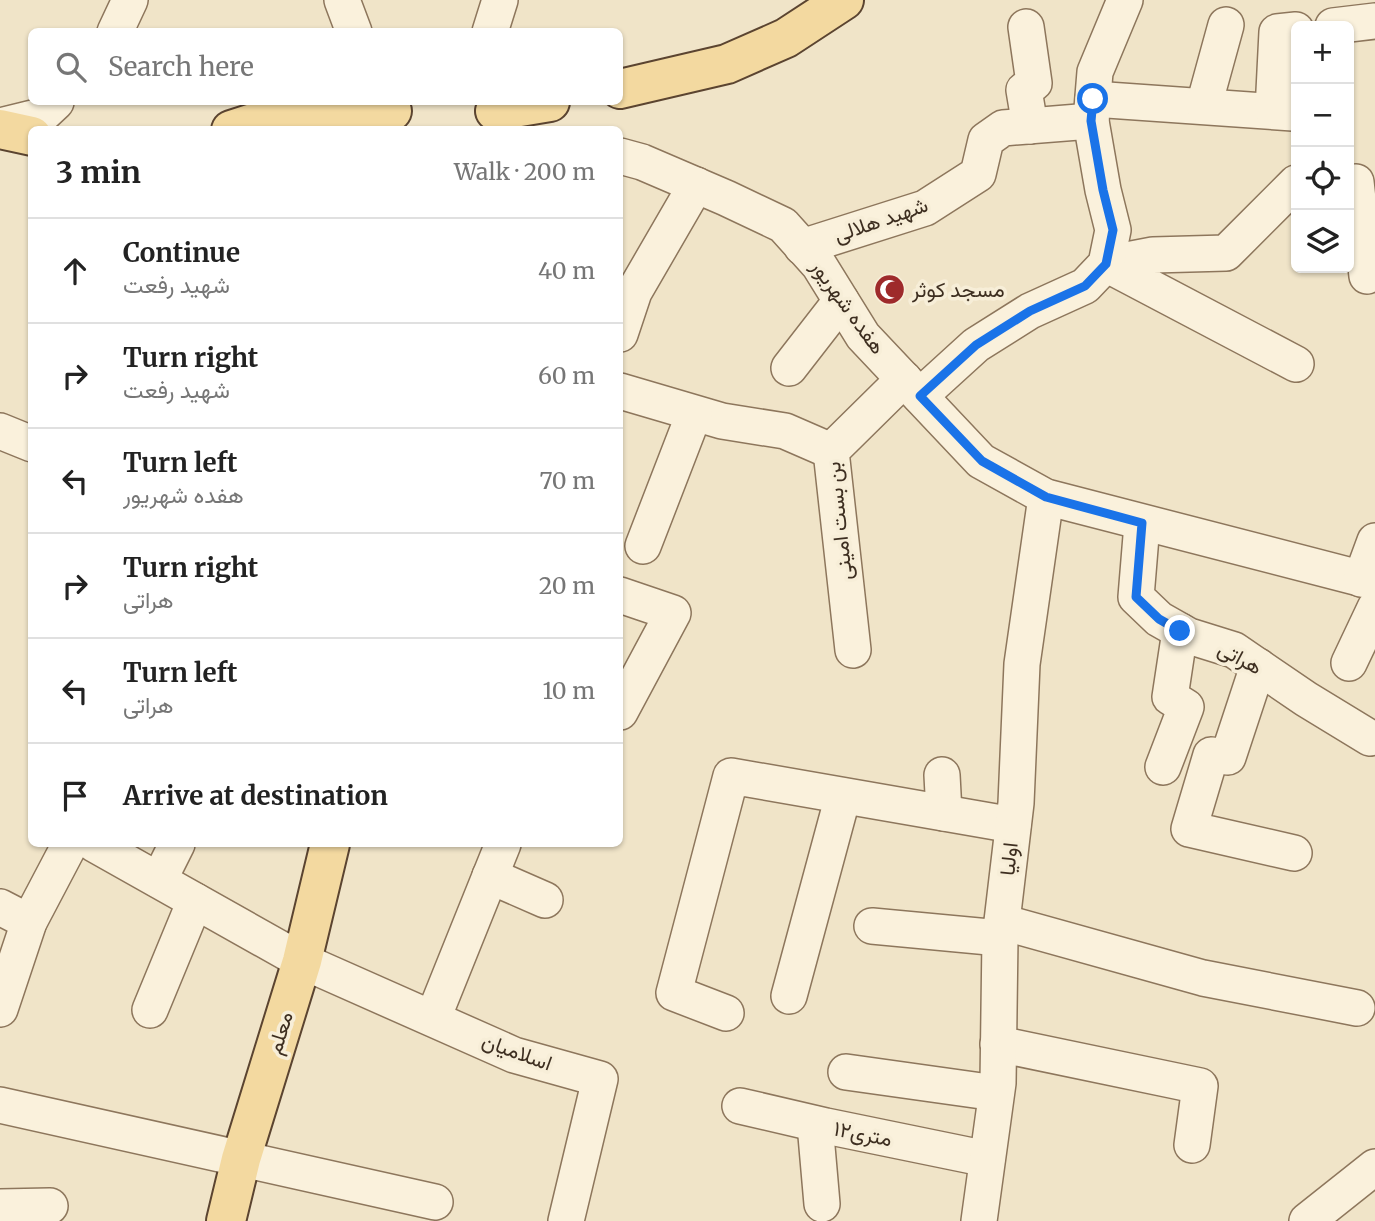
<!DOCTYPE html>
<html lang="en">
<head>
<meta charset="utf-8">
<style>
  body { margin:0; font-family:Merriweather,Vazirmatn,serif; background:#f2f2f2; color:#222 }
  .controls { position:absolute; right:21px; top:21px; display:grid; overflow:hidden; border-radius:10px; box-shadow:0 2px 5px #0004 }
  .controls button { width:63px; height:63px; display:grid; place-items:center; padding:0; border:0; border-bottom:2px solid #e0e0e0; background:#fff; color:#222; font:35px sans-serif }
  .stop { position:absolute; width:21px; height:21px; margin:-16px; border:5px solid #1a73e8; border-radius:50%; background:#fff }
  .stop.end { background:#1a73e8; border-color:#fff; box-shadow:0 2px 7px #0008 }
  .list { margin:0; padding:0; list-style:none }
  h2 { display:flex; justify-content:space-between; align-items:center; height:91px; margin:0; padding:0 28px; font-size:30px }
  h2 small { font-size:23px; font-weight:400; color:#767676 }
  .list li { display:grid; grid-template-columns:46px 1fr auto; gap:21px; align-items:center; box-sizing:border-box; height:105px; padding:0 28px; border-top:2px solid #e0e0e0 }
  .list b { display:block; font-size:26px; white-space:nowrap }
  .list p { margin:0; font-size:23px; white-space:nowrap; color:#767676 }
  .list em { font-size:23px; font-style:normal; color:#767676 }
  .icon { flex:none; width:38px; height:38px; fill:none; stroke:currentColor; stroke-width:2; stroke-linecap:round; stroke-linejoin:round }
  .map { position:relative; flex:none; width:1375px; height:1221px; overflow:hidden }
  .search { position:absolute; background:#fff; box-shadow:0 2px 5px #0004; left:28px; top:28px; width:595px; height:77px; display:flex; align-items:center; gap:18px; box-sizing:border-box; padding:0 24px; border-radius:10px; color:#767676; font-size:26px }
  .panel { position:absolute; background:#fff; box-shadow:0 2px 5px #0004; left:28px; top:126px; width:595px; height:721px; border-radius:10px }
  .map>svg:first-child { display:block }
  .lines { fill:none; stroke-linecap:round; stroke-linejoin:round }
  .minor-casing { stroke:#8d765c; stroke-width:38 }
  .major-casing { stroke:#5b4430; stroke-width:42 }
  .minor { stroke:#faf1dc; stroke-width:35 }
  .major { stroke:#f3d9a0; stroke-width:38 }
  .route { stroke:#1a73e8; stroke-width:9 }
  .labels { text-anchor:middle; stroke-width:7; stroke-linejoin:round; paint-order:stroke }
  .street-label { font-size:21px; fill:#3d2e20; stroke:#f7eed8 }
  .poi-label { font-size:21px; fill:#3d2e20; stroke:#f7eed8; text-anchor:start }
</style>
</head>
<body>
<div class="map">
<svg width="1375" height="1221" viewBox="0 0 1375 1221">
  <rect width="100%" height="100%" fill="#f0e4c8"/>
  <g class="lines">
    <defs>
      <g id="minor">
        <polyline points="342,0 354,32"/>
        <polyline points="1333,26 1375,21"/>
        <polyline points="1026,27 1034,83 1024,90 1030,126"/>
        <polyline points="115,32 130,0"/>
        <polyline points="490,32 500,0"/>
        <polyline points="1093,99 1293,113"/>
        <polyline points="1204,105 1226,25"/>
        <polyline points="1273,111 1277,32 1296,30"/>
        <polyline points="0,126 41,116 56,102"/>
        <polyline points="620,156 642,162 726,198 783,225 819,265 863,336 981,461 1046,497 1375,582"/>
        <polyline points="1356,182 1367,276"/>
        <polyline points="802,247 925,208 978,174 986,140 1003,128 1091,121"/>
        <polyline points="620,334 634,292 696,185"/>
        <polyline points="1296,364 1106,264 1153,255 1226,253 1296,183"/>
        <polyline points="789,368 841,301"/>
        <polyline points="620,391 722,421 785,431 831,451"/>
        <polyline points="920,396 976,345 1030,311 1085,286 1106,264 1113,230 1103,190 1091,121 1095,72 1125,0"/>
        <polyline points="0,431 32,444"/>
        <polyline points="1142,524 1136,597 1159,619 1189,636 1234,650 1306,699 1370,738"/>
        <polyline points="643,546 694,414"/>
        <polyline points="1361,579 1375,541"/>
        <polyline points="620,595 673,613 620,712"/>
        <polyline points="853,650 831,451 904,379"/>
        <polyline points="1349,663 1375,608"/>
        <polyline points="1258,666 1228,757 1211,755 1189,829 1294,853"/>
        <polyline points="1163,767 1186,707 1170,697 1180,631"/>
        <polyline points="942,775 944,813"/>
        <polyline points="94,844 302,961 514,1055 600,1079 566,1221"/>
        <polyline points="490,876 545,900"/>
        <polyline points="159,880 177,844"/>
        <polyline points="0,907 29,922"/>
        <polyline points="1002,922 1203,978 1357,1008"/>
        <polyline points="872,926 1000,938"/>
        <polyline points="789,996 843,796"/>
        <polyline points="0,1009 29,922 70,844"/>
        <polyline points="150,1010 195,901"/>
        <polyline points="726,1013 674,993 731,776 1013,825"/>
        <polyline points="433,1018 503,844"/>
        <polyline points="998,1044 1200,1086 1192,1145"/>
        <polyline points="846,1072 996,1093"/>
        <polyline points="0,1105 435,1202"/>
        <polyline points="740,1106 826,1126 987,1159"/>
        <polyline points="815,1124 822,1204"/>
        <polyline points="0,1207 50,1206"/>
        <polyline points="979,1221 998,1083 1000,938 1016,803 1022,664 1046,497"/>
        <polyline points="1307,1221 1375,1167"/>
      </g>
      <g id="major">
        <polyline points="620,89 727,64 786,38 844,0"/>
        <polyline points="495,111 550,102"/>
        <polyline points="0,129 32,136"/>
        <polyline points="231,130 281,114 329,110 392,111"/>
        <polyline points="226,1221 241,1159 302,961 330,844"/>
      </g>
    </defs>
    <use href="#minor" class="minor-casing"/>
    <use href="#major" class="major-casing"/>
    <use href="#minor" class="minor"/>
    <use href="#major" class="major"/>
  </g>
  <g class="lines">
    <polyline class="route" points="1093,99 1091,121 1103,190 1113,230 1106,264 1085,286 1030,311 976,345 920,396 982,461 1046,497 1142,523 1136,597 1159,619 1180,631"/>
  </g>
  <defs>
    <symbol id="mosque-disc" viewBox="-11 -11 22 22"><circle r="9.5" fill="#9e2a2b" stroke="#f7eed8"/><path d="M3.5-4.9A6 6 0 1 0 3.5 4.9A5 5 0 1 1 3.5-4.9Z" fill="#fff"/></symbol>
  </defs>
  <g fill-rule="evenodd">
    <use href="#mosque-disc" x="872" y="272" width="35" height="35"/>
  </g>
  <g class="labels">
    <g class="street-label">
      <text transform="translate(881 220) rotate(-19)" y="7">شهید هلالی</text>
      <text transform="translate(848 307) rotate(54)" y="7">هفده شهریور</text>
      <text transform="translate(839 521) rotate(-96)" y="7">بن بست امینی</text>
      <text transform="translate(1240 658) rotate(28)" y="7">هراتی</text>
      <text transform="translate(1009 859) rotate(-84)" y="7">اولیا</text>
      <text transform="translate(280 1033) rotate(-73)" y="7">معلم</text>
      <text transform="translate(517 1052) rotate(20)" y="7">اسلامیان</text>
      <text transform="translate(863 1134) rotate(11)" y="7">۱۲متری</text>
    </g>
    <g class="poi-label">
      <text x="912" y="297">مسجد کوثر</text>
    </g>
  </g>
</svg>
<div class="controls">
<button>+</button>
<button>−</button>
<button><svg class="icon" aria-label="locate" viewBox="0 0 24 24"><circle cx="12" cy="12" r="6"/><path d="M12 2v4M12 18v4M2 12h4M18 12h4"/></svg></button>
<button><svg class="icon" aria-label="layers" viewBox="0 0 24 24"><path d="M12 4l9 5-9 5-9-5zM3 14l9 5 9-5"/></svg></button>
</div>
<div class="stop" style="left:1093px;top:99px"></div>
<div class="stop end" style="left:1180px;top:631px"></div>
<div class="search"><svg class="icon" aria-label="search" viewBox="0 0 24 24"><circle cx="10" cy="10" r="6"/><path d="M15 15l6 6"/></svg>Search here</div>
<section class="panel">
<h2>3 min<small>Walk · 200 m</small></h2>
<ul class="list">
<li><svg class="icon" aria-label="ahead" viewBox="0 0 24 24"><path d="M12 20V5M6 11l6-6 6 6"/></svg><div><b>Continue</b><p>شهید رفعت</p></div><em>40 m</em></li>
<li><svg class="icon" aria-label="right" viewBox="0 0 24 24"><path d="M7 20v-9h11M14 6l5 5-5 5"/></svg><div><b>Turn right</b><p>شهید رفعت</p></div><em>60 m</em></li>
<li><svg class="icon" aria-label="left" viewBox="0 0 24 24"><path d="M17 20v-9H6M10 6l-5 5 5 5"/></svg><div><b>Turn left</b><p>هفده شهریور</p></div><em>70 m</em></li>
<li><svg class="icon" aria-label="right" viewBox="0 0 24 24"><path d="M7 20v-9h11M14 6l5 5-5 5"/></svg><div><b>Turn right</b><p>هراتی</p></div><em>20 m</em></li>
<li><svg class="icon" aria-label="left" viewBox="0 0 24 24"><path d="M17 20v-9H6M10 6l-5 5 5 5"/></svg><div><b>Turn left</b><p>هراتی</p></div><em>10 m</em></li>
<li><svg class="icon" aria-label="arrive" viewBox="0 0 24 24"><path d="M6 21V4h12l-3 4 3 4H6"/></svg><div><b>Arrive at destination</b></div></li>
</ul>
</section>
</div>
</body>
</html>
